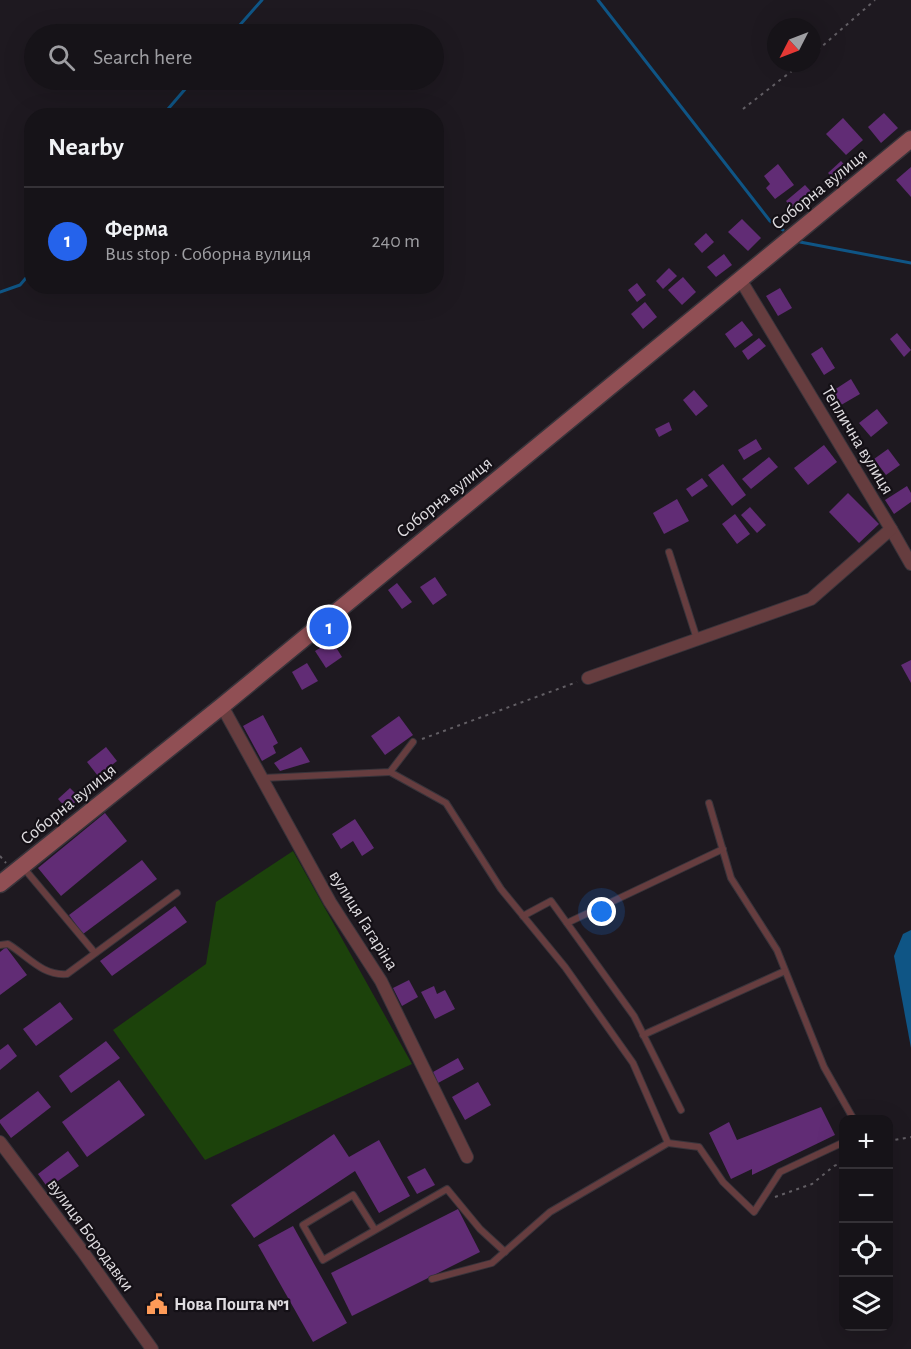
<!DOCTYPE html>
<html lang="en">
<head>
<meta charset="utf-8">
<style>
  body { margin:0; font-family:"Alegreya Sans",sans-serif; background:#1f1c21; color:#f1f3f6 }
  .controls { position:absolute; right:18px; bottom:18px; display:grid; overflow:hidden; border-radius:12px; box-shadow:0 6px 24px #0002 }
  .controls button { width:54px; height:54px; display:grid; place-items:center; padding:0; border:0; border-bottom:2px solid #353237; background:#161318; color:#f1f3f6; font:30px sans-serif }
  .compass { position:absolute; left:767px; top:18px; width:54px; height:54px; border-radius:50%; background:#161318; box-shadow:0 6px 24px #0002; rotate:228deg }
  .you { position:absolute; left:602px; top:912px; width:21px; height:21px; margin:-15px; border:4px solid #fff; border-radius:50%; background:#1a73e8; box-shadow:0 0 0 9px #1a73e833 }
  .badge { display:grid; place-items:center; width:39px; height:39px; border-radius:50%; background:#2563eb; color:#fff; font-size:20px; font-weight:700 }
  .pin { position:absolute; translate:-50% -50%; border:3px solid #fff; box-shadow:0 2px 6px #0006 }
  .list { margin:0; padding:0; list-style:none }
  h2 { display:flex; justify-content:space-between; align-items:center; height:78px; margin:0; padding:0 24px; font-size:26px }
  h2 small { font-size:20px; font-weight:400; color:#9e9ea2 }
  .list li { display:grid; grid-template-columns:39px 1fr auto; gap:18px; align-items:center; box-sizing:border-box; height:108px; padding:0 24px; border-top:2px solid #353237 }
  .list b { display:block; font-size:22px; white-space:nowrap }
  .list p { margin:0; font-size:20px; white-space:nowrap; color:#9e9ea2 }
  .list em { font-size:20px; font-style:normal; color:#9e9ea2 }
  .icon { flex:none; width:33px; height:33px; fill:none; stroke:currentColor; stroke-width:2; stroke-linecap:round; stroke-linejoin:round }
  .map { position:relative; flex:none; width:911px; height:1349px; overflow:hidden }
  .search { position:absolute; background:#161318; box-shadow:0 6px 24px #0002; left:24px; top:24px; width:420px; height:66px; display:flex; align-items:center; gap:15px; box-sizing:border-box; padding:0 21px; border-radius:33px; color:#9e9ea2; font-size:22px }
  .panel { position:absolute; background:#161318; box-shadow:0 6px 24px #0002; left:24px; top:108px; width:420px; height:186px; border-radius:24px }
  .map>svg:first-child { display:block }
  .green { fill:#1c420b }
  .water { fill:#0f5585 }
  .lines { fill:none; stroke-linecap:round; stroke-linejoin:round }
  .stream { stroke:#0f5585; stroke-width:3 }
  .building { fill:#612c75 }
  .service-casing { stroke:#39343b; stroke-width:8 }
  .minor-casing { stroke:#39343b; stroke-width:14 }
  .secondary-casing { stroke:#39343b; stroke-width:19 }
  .path { stroke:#625e64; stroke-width:2; stroke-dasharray:3 4.5; stroke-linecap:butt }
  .service { stroke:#663d3f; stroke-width:6 }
  .minor { stroke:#663d3f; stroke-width:12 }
  .secondary { stroke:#904f54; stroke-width:16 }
  .labels { text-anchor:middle; stroke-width:4.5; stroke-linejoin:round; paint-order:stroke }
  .street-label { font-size:18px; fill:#e0dde1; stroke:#141016 }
  .poi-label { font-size:18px; font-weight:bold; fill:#e0dde1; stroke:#141016; text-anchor:start }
</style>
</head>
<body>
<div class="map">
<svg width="911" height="1349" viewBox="0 0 911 1349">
  <rect width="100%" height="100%" fill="#1e1920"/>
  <polygon class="green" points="293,851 412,1064 205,1160 113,1030 206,964 216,902"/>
  <polygon class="water" points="911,930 911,1048 894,956 903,934"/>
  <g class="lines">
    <g class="stream">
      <polyline points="598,0 770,221 783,230"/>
      <polyline points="232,34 262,0"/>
      <polyline points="162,116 193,80"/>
      <polyline points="800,242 911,263"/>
      <polyline points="0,292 20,285 32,271"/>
    </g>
  </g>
  <g class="building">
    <polygon points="884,113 898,128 881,143 868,127"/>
    <polygon points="843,118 863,140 846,155 826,134"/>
    <polygon points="841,161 851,172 839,184 828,173"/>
    <polygon points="778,164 794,185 775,199 766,188 770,184 764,176"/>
    <polygon points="911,167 911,197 896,180"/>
    <polygon points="805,185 816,197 797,214 786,201"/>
    <polygon points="742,219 761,238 748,251 728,232"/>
    <polygon points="706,233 714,242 702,253 694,244"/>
    <polygon points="724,254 732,265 716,277 707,267"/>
    <polygon points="669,268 677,276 663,289 656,281"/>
    <polygon points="683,277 696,292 682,305 668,290"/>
    <polygon points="637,283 646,295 637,302 628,290"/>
    <polygon points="780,288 792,308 778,316 766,296"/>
    <polygon points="645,302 657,317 643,329 631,314"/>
    <polygon points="742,321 753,335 735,348 725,334"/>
    <polygon points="897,333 911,350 904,357 890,339"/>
    <polygon points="759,338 766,346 748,360 742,351"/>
    <polygon points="822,347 835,368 824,375 811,354"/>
    <polygon points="851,379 860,394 836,408 828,394"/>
    <polygon points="694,390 708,406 696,416 683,400"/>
    <polygon points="877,409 888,423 871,437 859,423"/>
    <polygon points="669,422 672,430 659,437 655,429"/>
    <polygon points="756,439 762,449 744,460 738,450"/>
    <polygon points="824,445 837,462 808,485 794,468"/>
    <polygon points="888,449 900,465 886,475 874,459"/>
    <polygon points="769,457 778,467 751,489 742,479"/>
    <polygon points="723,464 746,495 732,506 708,475"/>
    <polygon points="702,478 708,486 692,497 686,489"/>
    <polygon points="907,486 911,493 911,502 894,514 885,500"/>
    <polygon points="848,493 879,524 859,543 829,512"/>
    <polygon points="677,499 689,521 664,534 653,513"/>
    <polygon points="750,507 766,525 757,533 741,515"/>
    <polygon points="735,514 750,534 737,544 722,524"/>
    <polygon points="435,577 447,595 433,605 420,587"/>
    <polygon points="397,583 412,602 402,609 388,590"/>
    <polygon points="332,641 342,657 326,668 315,651"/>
    <polygon points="911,660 911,683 901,665"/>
    <polygon points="307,663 318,681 302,690 292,672"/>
    <polygon points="263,715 278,743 273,746 276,753 262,761 243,726"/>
    <polygon points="399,716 413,735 385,755 371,736"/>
    <polygon points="106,747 117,761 98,776 87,762"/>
    <polygon points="301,747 310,762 280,771 274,763"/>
    <polygon points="70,788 80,798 67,809 58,799"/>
    <polygon points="105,813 127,841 61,896 38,868"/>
    <polygon points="355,819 374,848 362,856 353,841 341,849 332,834"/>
    <polygon points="142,860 157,879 83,934 69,915"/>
    <polygon points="175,906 187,922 112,976 100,961"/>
    <polygon points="6,947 27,975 0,995 0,952"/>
    <polygon points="409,980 418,997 402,1006 393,988"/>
    <polygon points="434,986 437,994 445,990 455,1009 435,1019 421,992"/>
    <polygon points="60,1002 73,1019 36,1046 23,1029"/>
    <polygon points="106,1041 120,1058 71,1093 59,1076"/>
    <polygon points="8,1044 17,1056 0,1070 0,1050"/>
    <polygon points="458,1058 464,1069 438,1083 433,1072"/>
    <polygon points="119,1080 145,1115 87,1157 62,1122"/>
    <polygon points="478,1082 491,1105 465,1120 452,1097"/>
    <polygon points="38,1091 51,1107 11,1138 0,1123 0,1120"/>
    <polygon points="821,1107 835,1135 752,1175 752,1169 731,1179 709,1133 729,1122 737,1140"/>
    <polygon points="334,1134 349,1157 379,1140 410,1196 379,1213 355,1171 254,1238 231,1205"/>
    <polygon points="68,1151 79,1166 48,1188 38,1174"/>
    <polygon points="425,1168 435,1185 417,1194 407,1177"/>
    <polygon points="458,1209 480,1252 352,1316 331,1273"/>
    <polygon points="293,1226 347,1323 313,1342 258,1245"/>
  </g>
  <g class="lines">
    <defs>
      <g id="service">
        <polyline points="669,552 697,639"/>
        <polyline points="390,772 446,803 501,889 565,967 633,1063 668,1143 550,1212 492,1263 432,1279"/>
        <polyline points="263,778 390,772 413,742"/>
        <polyline points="709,803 731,878 777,950 824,1067 854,1120"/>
        <polyline points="22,866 95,953"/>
        <polyline points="523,916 551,901 634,1016 681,1110"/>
        <polyline points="567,923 723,849"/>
        <path d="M 0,945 L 8,944 C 28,956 42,976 67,974 L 177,893"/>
        <polyline points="643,1035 785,971"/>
        <polyline points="668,1143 699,1147 723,1182 754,1212 780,1172 844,1142"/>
        <polyline points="375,1230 353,1195 303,1225 323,1260 447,1189 480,1229 505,1252"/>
      </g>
      <g id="minor">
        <polyline points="891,529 911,564"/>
        <polyline points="588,678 811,599 891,529 740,279"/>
        <polyline points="222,706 330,902 381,981 467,1157"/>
        <polyline points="0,1142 83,1252 152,1349"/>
      </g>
      <polyline id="secondary" points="0,884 222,706 911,139"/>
    </defs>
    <use href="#service" class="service-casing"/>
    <use href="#minor" class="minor-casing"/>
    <use href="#secondary" class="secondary-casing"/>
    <g class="path">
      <polyline points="812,55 875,0"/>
      <polyline points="743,109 802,63"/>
      <polyline points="422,739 577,682"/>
      <polyline points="0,856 6,863"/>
      <polyline points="888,1141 911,1137"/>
      <polyline points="775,1197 812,1184 834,1166 844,1162"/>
    </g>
    <use href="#service" class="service"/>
    <use href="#minor" class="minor"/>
    <use href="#secondary" class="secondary"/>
  </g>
  <defs>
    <symbol id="civic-bare" viewBox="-9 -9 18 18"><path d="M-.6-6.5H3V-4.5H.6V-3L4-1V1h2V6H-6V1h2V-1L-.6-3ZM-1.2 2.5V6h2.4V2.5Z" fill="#fe9b58" stroke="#141016" stroke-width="2.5" paint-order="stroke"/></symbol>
  </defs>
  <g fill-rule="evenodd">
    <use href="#civic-bare" x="142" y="1289" width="30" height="30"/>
  </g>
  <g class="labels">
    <g class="street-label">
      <text transform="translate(819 189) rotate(-39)" y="6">Соборна вулиця</text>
      <text transform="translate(858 440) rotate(59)" y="6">Теплична вулиця</text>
      <text transform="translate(444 497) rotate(-39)" y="6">Соборна вулиця</text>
      <text transform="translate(68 804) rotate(-39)" y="6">Соборна вулиця</text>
      <text transform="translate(364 920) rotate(58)" y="6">вулиця Гагаріна</text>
      <text transform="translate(91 1235) rotate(54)" y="6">вулиця Бородавки</text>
    </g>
    <g class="poi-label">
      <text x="174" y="1310">Нова Пошта №1</text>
    </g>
  </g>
</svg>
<div class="controls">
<button>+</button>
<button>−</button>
<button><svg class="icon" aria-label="locate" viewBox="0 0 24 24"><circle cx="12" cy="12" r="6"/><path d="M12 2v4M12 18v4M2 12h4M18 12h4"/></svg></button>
<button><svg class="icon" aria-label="layers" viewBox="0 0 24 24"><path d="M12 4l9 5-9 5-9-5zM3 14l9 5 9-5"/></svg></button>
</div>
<svg class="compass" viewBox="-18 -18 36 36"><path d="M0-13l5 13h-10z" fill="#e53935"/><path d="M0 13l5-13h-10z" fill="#9e9ea2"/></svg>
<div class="you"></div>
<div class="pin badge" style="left:329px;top:627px">1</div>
<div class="search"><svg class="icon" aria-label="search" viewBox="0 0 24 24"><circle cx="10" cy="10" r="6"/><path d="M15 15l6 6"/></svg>Search here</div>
<section class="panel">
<h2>Nearby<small></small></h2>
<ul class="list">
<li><span class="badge">1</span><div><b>Ферма</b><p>Bus stop · Соборна вулиця</p></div><em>240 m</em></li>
</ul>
</section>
</div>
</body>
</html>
